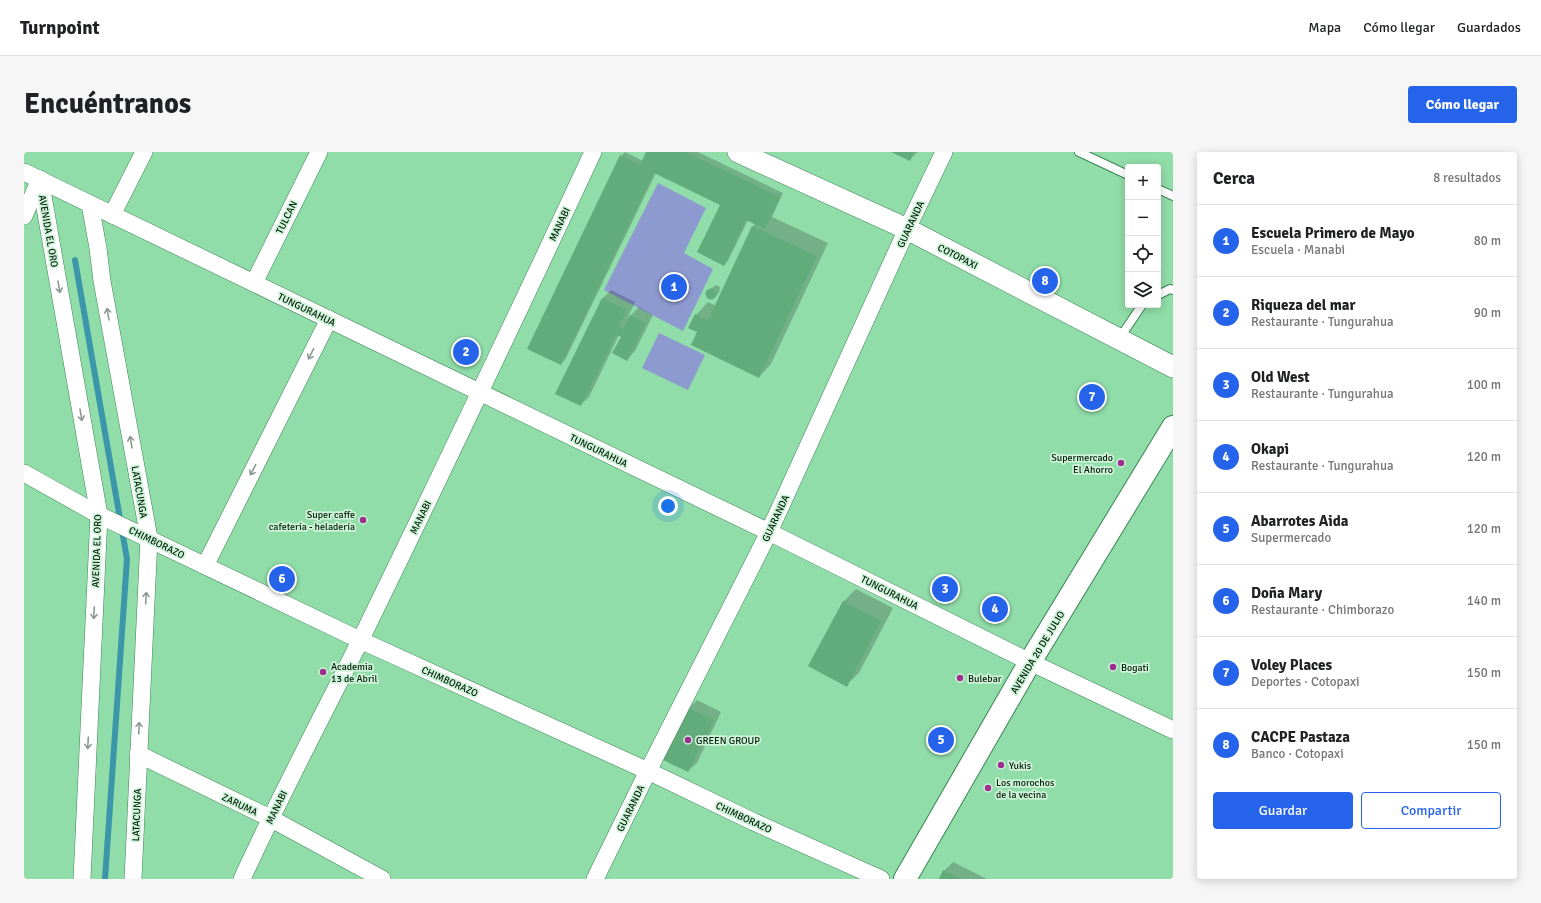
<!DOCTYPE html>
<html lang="es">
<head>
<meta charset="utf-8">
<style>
  body { margin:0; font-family:Signika,sans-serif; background:#f6f6f6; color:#202124 }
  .controls { position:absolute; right:12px; top:12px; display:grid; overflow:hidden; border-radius:4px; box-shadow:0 2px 10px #0003 }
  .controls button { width:36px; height:36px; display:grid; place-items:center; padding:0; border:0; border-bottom:1px solid #e0e0e0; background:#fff; color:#202124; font:20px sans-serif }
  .you { position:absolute; left:644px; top:354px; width:14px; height:14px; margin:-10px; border:3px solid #fff; border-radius:50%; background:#1a73e8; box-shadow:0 0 0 6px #1a73e833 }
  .badge { display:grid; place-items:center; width:26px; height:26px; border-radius:50%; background:#2563eb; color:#fff; font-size:13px; font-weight:700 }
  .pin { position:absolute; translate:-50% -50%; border:2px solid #fff; box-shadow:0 1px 4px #0006 }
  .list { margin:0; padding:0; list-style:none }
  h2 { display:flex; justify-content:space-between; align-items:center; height:52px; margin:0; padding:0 16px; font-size:17px }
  h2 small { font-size:13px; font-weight:400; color:#757577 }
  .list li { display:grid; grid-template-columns:26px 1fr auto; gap:12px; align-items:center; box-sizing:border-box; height:72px; padding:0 16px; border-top:1px solid #e0e0e0 }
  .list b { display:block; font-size:15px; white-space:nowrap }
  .list p { margin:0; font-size:13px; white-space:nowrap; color:#757577 }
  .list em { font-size:13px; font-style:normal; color:#757577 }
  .actions { display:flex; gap:8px; padding:12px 16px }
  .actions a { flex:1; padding:9px 0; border:1px solid #2563eb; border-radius:4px; text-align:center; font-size:14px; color:#2563eb }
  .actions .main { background:#2563eb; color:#fff }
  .icon { flex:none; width:22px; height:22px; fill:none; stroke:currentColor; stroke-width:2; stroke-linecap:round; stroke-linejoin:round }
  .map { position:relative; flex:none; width:1149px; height:727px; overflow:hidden; border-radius:4px }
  header { display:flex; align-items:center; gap:24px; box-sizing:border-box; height:56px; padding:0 20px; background:#fff; border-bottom:1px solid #e0e0e0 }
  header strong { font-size:19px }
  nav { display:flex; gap:22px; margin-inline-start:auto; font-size:14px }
  .intro { display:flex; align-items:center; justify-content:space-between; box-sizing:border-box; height:96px; padding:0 24px }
  h1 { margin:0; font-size:28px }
  .button { padding:10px 18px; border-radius:4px; background:#2563eb; color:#fff; font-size:14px; font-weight:700 }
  main { display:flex; gap:24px; padding:0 24px }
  aside { flex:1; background:#fff; border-radius:4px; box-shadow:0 2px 10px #0003 }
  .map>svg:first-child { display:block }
  .green { fill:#8d9ad0 }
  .shadow { fill:#0003 }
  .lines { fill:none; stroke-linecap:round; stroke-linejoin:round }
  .stream { stroke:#3b96a9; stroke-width:6 }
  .building { fill:#61ac7a }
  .service-casing { stroke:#398555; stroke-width:10 }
  .minor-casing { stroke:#398555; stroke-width:18 }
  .tertiary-casing { stroke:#398555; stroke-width:22 }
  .secondary-casing { stroke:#398555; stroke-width:24 }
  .service { stroke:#fff; stroke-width:8 }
  .minor { stroke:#fff; stroke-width:17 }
  .tertiary { stroke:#fff; stroke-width:21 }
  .secondary { stroke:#fff; stroke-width:22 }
  .oneway { stroke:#8c9990 }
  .poi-dot { fill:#9c2e8e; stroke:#cff4d9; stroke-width:1.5 }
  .labels { text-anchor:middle; stroke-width:3.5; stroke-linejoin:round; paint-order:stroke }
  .street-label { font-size:10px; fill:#001c09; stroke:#cff4d9 }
  .poi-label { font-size:10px; fill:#001c09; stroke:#cff4d9; text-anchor:start }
</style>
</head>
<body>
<header>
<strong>Turnpoint</strong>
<nav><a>Mapa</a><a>Cómo llegar</a><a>Guardados</a></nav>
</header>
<div class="intro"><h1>Encuéntranos</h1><a class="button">Cómo llegar</a></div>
<main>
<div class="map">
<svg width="1149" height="727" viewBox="0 0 1149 727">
  <rect width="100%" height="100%" fill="#91dda9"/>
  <g class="green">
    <polygon points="634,31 682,56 660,101 689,117 659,179 580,138"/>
    <polygon points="635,181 681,203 664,238 618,216"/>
  </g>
  <g class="shadow">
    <polygon points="601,0 619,9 623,0 674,0 759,41 748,65 804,91 747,212 735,225 675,180 672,163 684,150 692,154 729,74 731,72 724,68 704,109 700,113 697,53 632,21 541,208 537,212 597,4"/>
    <polygon points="869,0 894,0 885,8"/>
    <polygon points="692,133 696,135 695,141 688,146 684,145 684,139"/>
    <polygon points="587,138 611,150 603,167 615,155 629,163 611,199 603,208 598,185 595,183 565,245 556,253 532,241 579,146"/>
    <polygon points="832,437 869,456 835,521 822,533 786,514 820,449"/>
    <polygon points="673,548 697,560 673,611 664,619 665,556"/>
    <polygon points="929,710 963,727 916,727 920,719"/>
  </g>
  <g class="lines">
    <polyline class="stream" points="51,108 103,407 81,727"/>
  </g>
  <g class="building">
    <polygon points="622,0 662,0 756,45 741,77 722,68 700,114 673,100 696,53 630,21 537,213 503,197 596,3 616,13"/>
    <polygon points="867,0 890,0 886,9"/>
    <polygon points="728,74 793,104 735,226 667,193 673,180 664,176 671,162 684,168"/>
    <circle cx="687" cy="142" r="5.5"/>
    <polygon points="578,146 603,158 595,175 599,177 606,163 622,171 603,209 588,201 597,185 592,183 557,254 531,242"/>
    <polygon points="819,449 857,469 823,535 784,514"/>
    <polygon points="664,556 690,568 664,620 639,608"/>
    <polygon points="919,718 937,727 915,727"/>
  </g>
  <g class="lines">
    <defs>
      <g id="service">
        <polyline points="1055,0 1104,23"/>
        <polyline points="1134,37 1149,44"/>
        <polyline points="1134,143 1146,137 1149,138"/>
        <polyline points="1095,187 1118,153"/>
      </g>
      <g id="minor">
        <polyline points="0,20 745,380 1006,510 1149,578"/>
        <polyline points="16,27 75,363 58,727"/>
        <polyline points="66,52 74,96 78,129 125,386 109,727"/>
        <polyline points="88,63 120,0"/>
        <polyline points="0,64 16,27"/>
        <polyline points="230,131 295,0"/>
        <polyline points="0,321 75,363 336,488 624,619 730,670 857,727"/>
        <polyline points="181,414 305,167"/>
        <polyline points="114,602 246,666 358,727"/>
        <path d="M 218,727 C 255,646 297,567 337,487 C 416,325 493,163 569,0"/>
        <polyline points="571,727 624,619 745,380 883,77 920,0"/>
      </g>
      <polyline id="tertiary" points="714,0 883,77 1149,215"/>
      <polyline id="secondary" points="881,727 1006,510 1149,275"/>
    </defs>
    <use href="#service" class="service-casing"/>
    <use href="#minor" class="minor-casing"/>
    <use href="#tertiary" class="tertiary-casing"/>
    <use href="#secondary" class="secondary-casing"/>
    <use href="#service" class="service"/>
    <use href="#minor" class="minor"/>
    <use href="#tertiary" class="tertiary"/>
    <use href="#secondary" class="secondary"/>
  </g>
  <defs><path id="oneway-shaft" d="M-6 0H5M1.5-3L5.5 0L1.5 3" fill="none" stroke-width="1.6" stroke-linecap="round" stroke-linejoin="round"/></defs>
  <g class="oneway">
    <use href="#oneway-shaft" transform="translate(35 135) rotate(80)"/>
    <use href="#oneway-shaft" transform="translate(84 162) rotate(-100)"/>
    <use href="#oneway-shaft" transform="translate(287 202) rotate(117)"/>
    <use href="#oneway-shaft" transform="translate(57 263) rotate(80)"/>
    <use href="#oneway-shaft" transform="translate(107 290) rotate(-100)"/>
    <use href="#oneway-shaft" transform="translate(229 318) rotate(117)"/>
    <use href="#oneway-shaft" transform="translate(122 446) rotate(-87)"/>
    <use href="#oneway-shaft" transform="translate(70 461) rotate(93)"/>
    <use href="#oneway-shaft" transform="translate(115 576) rotate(-87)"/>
    <use href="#oneway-shaft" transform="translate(64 591) rotate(93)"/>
  </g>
  <g class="poi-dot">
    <circle cx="1097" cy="311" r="4"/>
    <circle cx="339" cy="368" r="4"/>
    <circle cx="1089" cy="515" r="4"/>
    <circle cx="299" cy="520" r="4"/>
    <circle cx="936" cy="526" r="4"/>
    <circle cx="664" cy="588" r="4"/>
    <circle cx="977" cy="613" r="4"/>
    <circle cx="964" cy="636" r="4"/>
  </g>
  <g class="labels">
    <g class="street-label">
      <text transform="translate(262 65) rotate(-64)" y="4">TULCAN</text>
      <text transform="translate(535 72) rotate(-65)" y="4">MANABI</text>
      <text transform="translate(886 72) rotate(-65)" y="4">GUARANDA</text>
      <text transform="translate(25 79) rotate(80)" y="4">AVENIDA EL ORO</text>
      <text transform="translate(934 104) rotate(27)" y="4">COTOPAXI</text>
      <text transform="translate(283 157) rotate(26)" y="4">TUNGURAHUA</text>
      <text transform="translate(575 298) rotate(26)" y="4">TUNGURAHUA</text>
      <text transform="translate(116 340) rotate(80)" y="4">LATACUNGA</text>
      <text transform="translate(396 365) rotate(-64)" y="4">MANABI</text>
      <text transform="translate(751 366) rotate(-65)" y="4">GUARANDA</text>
      <text transform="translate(133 390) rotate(26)" y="4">CHIMBORAZO</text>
      <text transform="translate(72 399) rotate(-88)" y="4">AVENIDA EL ORO</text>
      <text transform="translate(866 440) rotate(27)" y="4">TUNGURAHUA</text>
      <text transform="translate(1013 500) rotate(-59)" y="4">AVENIDA 20 DE JULIO</text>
      <text transform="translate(426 529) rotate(24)" y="4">CHIMBORAZO</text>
      <text transform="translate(216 652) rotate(26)" y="4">ZARUMA</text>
      <text transform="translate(252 655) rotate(-64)" y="4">MANABI</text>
      <text transform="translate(606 656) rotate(-64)" y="4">GUARANDA</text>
      <text transform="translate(112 663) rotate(-88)" y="4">LATACUNGA</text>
      <text transform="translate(720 665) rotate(25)" y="4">CHIMBORAZO</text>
    </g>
    <g class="poi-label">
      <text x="1089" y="309" text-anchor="end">Supermercado<tspan x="1089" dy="12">El Ahorro</tspan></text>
      <text x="331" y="366" text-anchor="end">Super caffe<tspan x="331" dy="12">cafetería - heladería</tspan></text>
      <text x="307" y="518">Academia<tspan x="307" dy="12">13 de Abril</tspan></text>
      <text x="1097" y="519">Bogati</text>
      <text x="944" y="530">Bulebar</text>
      <text x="672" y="592">GREEN GROUP</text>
      <text x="985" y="617">Yukis</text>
      <text x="972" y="634">Los morochos<tspan x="972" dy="12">de la vecina</tspan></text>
    </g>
  </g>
</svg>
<div class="controls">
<button>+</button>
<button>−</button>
<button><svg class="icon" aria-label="locate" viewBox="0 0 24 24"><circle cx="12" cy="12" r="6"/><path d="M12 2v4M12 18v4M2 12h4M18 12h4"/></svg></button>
<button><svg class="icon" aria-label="layers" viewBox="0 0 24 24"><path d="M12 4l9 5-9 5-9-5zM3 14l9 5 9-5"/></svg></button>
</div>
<div class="you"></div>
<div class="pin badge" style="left:650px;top:135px">1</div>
<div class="pin badge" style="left:442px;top:200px">2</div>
<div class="pin badge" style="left:921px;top:437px">3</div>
<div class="pin badge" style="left:971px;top:457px">4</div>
<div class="pin badge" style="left:917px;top:588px">5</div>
<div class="pin badge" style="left:258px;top:427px">6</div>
<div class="pin badge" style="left:1068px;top:245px">7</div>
<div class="pin badge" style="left:1021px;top:129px">8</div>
</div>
<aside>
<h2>Cerca<small>8 resultados</small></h2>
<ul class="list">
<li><span class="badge">1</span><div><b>Escuela Primero de Mayo</b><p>Escuela · Manabi</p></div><em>80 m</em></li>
<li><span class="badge">2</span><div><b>Riqueza del mar</b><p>Restaurante · Tungurahua</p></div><em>90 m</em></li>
<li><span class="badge">3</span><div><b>Old West</b><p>Restaurante · Tungurahua</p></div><em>100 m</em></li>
<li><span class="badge">4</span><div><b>Okapi</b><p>Restaurante · Tungurahua</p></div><em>120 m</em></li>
<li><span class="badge">5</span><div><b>Abarrotes Aida</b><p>Supermercado</p></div><em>120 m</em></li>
<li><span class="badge">6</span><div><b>Doña Mary</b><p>Restaurante · Chimborazo</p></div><em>140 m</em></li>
<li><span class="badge">7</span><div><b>Voley Places</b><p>Deportes · Cotopaxi</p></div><em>150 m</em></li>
<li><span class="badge">8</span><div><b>CACPE Pastaza</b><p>Banco · Cotopaxi</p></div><em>150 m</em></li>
</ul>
<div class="actions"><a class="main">Guardar</a><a>Compartir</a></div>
</aside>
</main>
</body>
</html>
